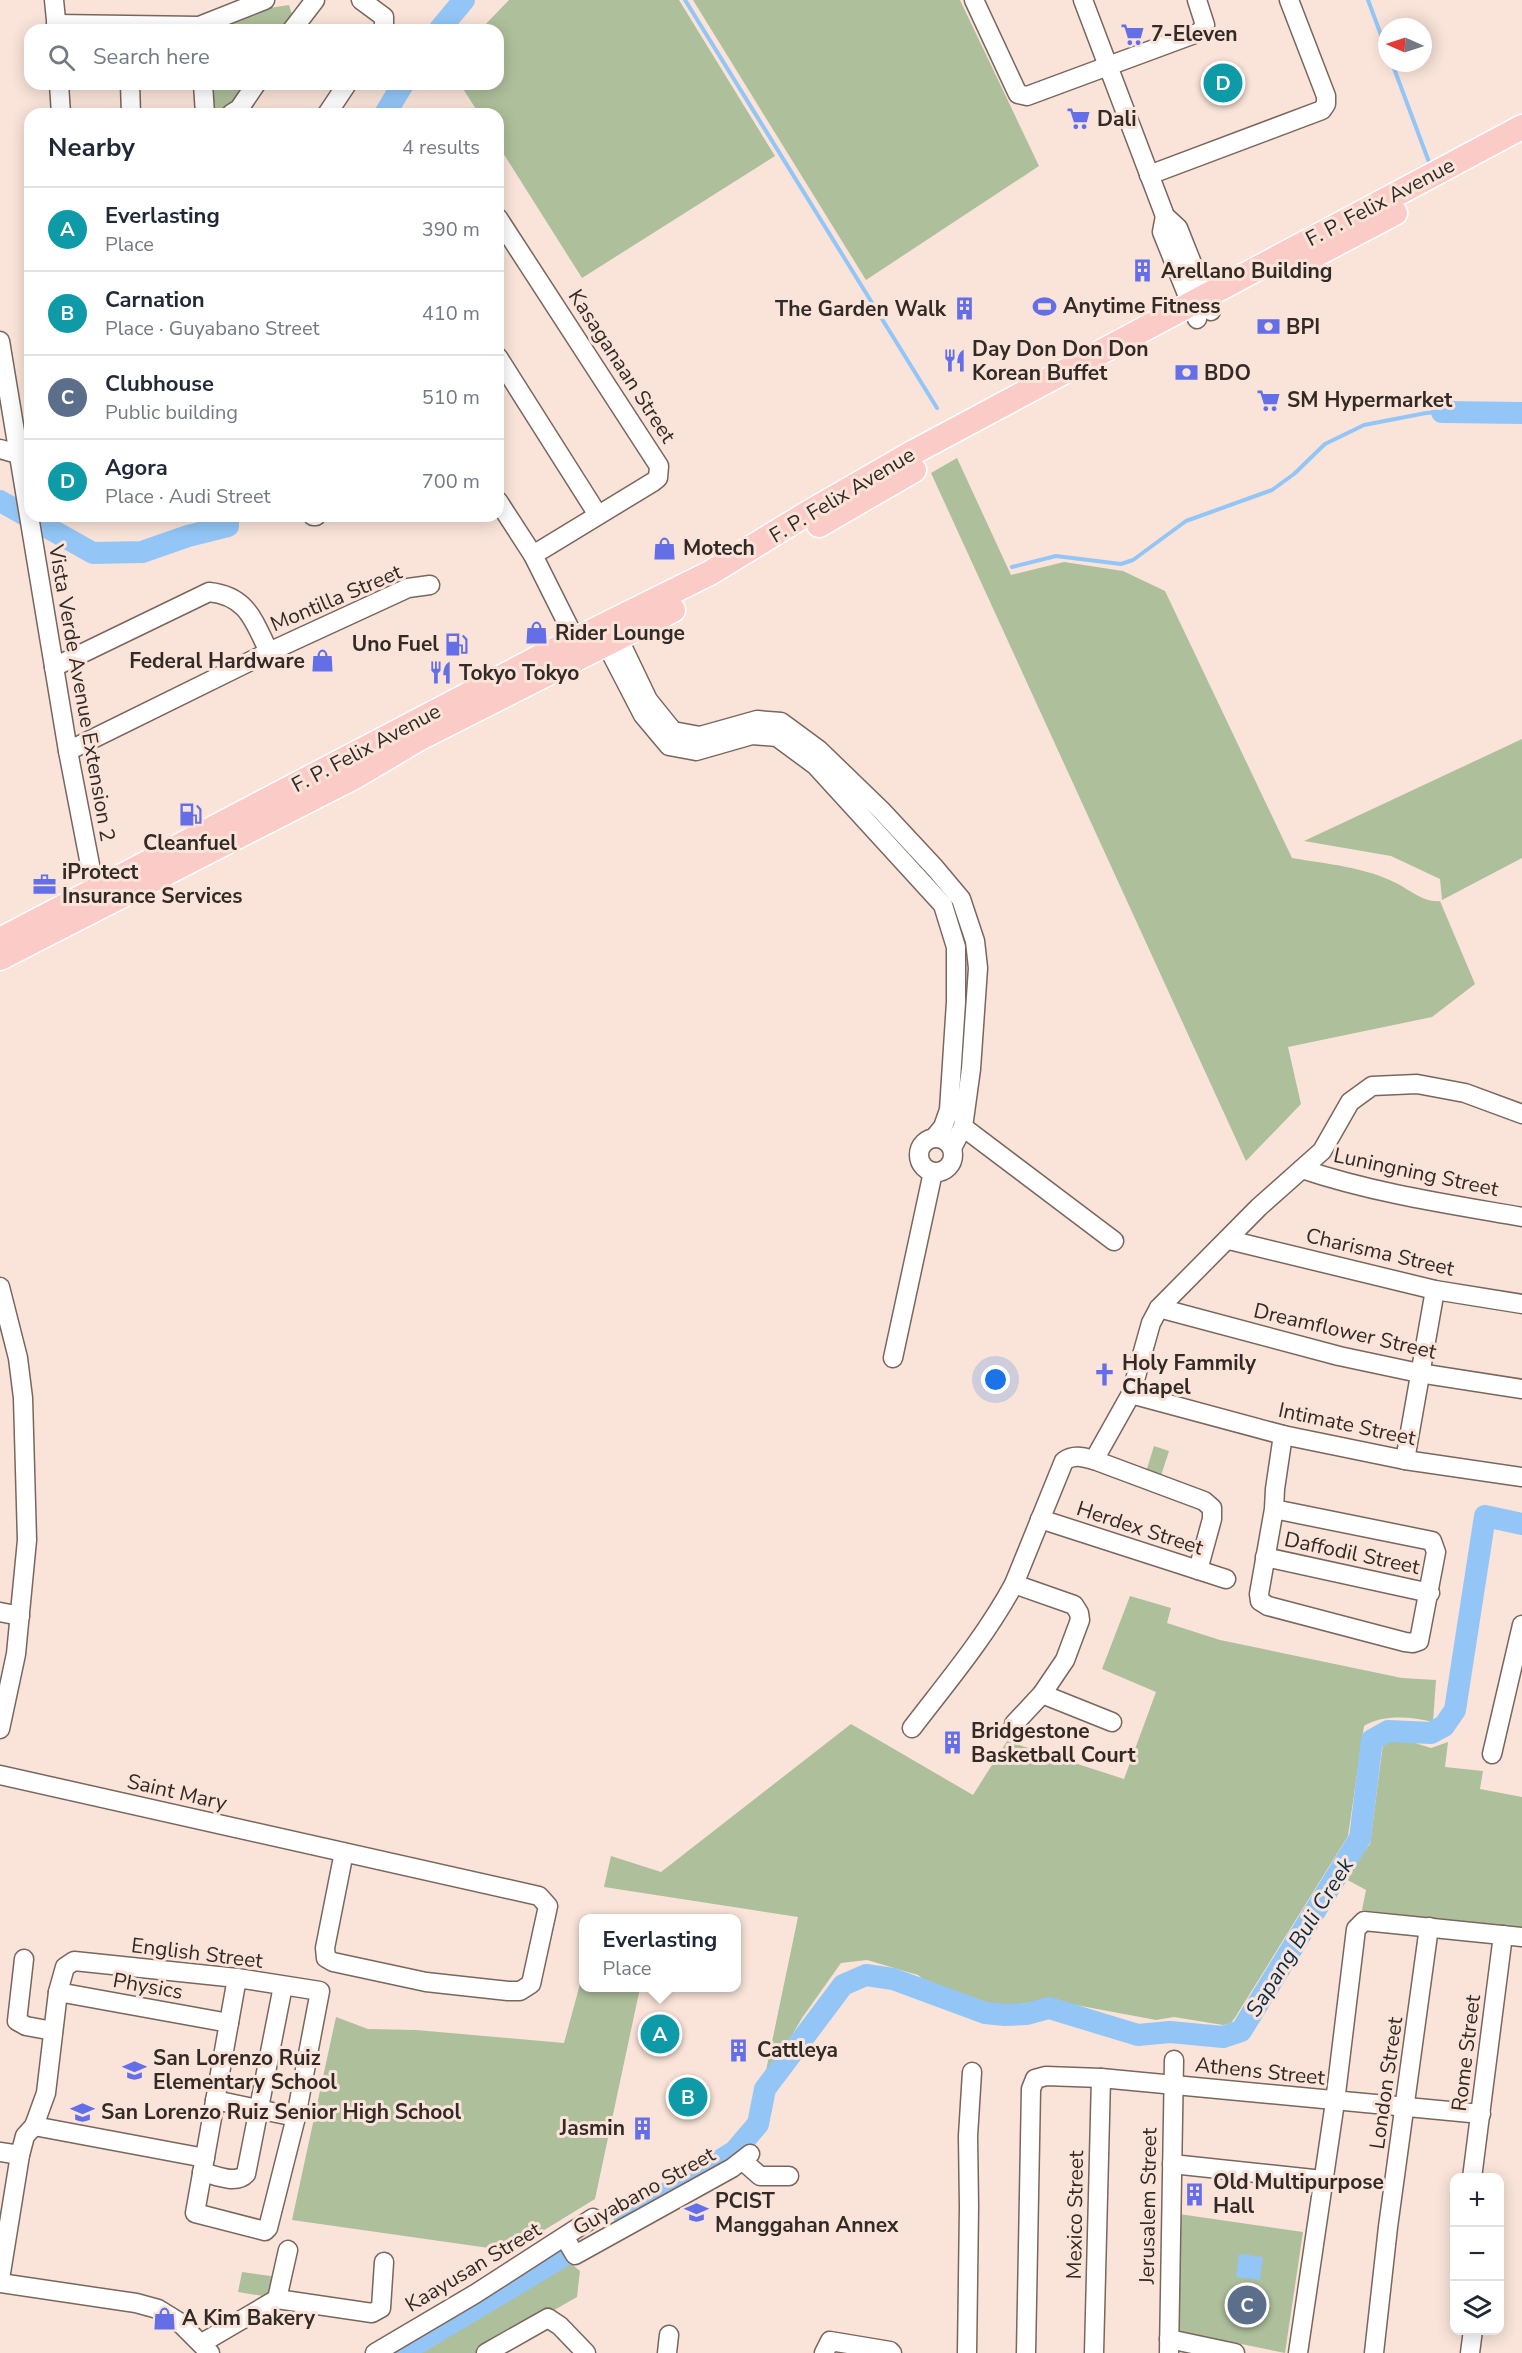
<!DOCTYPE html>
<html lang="en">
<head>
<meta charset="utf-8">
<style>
  body { margin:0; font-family:"Nunito Sans",sans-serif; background:#f2f2f3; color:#1f2937 }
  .controls { position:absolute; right:18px; bottom:18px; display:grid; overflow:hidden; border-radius:12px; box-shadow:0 3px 15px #0003 }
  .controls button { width:54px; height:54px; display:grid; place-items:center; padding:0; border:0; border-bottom:2px solid #e0e1e3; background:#fff; color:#1f2937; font:30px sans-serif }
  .compass { position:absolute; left:1378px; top:18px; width:54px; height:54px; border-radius:50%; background:#fff; box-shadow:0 3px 15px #0003; rotate:273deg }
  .you { position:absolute; left:996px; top:1380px; width:21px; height:21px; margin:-15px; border:4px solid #fff; border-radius:50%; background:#1a73e8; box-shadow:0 0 0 9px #1a73e833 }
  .badge { display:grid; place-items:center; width:39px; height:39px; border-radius:50%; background:#646fe7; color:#fff; font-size:20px; font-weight:700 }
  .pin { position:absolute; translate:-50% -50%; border:3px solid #fff; box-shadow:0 2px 6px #0006 }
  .popup { position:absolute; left:579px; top:1914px; width:162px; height:78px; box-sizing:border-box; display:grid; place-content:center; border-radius:12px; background:#fff; filter:drop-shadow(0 2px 4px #0005); font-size:20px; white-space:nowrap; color:#747a83 }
  .popup b { font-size:22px; color:#1f2937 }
  .popup::after { content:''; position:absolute; left:50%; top:100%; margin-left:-12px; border:12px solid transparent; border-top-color:#fff }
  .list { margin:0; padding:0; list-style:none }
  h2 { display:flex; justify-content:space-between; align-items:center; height:78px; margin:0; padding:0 24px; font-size:26px }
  h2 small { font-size:20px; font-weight:400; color:#747a83 }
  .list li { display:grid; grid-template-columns:39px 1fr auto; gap:18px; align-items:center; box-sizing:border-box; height:84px; padding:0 24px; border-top:2px solid #e0e1e3 }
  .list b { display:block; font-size:22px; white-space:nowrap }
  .list p { margin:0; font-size:20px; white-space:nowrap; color:#747a83 }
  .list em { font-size:20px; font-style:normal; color:#747a83 }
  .icon { flex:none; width:33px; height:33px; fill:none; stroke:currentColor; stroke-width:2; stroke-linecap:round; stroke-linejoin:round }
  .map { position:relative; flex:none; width:1522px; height:2353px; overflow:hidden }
  .search { position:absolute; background:#fff; box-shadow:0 3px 15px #0003; left:24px; top:24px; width:480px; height:66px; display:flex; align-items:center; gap:15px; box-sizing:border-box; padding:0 21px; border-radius:18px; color:#747a83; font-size:22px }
  .panel { position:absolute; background:#fff; box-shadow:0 3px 15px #0003; left:24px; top:108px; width:480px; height:414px; border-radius:18px }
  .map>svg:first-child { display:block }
  .green { fill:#aebf9b }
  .water { fill:#93c6f7 }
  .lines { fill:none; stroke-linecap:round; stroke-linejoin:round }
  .stream { stroke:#93c6f7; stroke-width:4 }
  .river { stroke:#93c6f7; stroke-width:22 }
  .minor-casing { stroke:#79665d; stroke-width:21 }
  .major-casing { stroke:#fff; stroke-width:27 }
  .minor { stroke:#fff; stroke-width:18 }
  .major { stroke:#fbcbc7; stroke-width:24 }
  .labels { text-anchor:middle; stroke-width:6; stroke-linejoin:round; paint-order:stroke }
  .poi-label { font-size:21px; font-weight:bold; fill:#322a26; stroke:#fae4d9; text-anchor:start }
  .street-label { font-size:21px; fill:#322a26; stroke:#fae4d9 }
  .water-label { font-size:22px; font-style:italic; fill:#062d4c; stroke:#fae4d9 }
</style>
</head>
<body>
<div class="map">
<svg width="1522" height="2353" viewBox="0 0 1522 2353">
  <rect width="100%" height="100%" fill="#fae4d9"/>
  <g class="green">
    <polygon points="509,0 679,0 775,156 582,278 498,145 498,114 479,114 460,84 498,84 498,30 480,30"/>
    <polygon points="693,0 960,0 1039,166 866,280"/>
    <polygon points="289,5 293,18 286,30 201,30 269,8"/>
    <path d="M 207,84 L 251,84 C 239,100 231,114 209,114 Z"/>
    <path d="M 957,458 L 1011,575 L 1064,562 L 1123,571 L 1165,591 L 1292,858 C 1327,864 1366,867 1398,884 C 1411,891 1425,903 1440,901 L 1475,984 L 1432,1017 L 1288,1047 L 1301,1104 L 1246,1161 L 931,473 Z"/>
    <polygon points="1522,739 1522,858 1442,900 1440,879 1391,856 1304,841"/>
    <polygon points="1154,1446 1169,1451 1160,1479 1145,1475"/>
    <path d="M 1130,1596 L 1171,1608 L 1167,1623 L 1220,1640 L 1402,1678 L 1436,1680 L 1433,1722 C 1412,1717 1384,1714 1364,1726 L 1348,1836 L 1236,2016 L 1231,2023 L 1223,2025 L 1174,2017 L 1156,2020 L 1049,2000 L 990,2008 L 934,1988 L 918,1975 L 867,1960 L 841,1963 L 802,2018 L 763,2085 L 798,1917 L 604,1887 L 611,1856 L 661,1872 L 851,1724 L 973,1795 L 1007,1741 L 1124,1779 L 1156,1692 L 1102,1669 Z"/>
    <polygon points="1402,1739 1431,1748 1448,1742 1445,1767 1483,1771 1480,1789 1522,1797 1522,1929 1362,1910 1366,1890 1342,1877 1370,1844 1383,1744"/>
    <polygon points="583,1973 584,1988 640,1988 595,2199 510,2251 292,2220 336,2017 368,2029 416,2030 564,2043"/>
    <polygon points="1179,2214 1303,2232 1285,2353 1177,2331"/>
    <polygon points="564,2258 580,2271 577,2297 479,2353 409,2353"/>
    <polygon points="242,2272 278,2277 275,2298 238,2292"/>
  </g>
  <polygon class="water" points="1239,2254 1263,2257 1260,2280 1236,2277"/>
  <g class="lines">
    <g class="stream">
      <polyline points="685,0 937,408"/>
      <polyline points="1368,0 1387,51"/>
      <polyline points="1392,63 1429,162"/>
      <polyline points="1012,567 1056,556 1121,564 1133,560 1186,521 1272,490 1294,474 1325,444 1364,425 1426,413 1442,412"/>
    </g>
    <g class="river">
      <polyline points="439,30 464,0"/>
      <polyline points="385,114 403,84"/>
      <polyline points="1442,412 1522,413"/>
      <polyline points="0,501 93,553 142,552 188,536 228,526 228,516"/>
      <polyline points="625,2219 735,2151 758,2124 765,2089 843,1985 866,1975 893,1979 985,2013 1005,2015 1027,2014 1049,2008 1138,2035 1170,2032 1223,2037 1241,2031 1360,1838 1372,1740 1388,1731 1431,1733 1444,1726 1455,1710 1485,1516 1522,1524"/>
      <polyline points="401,2353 565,2255"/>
    </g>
    <defs>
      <g id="minor">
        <polyline points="54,0 57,30"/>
        <polyline points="361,0 384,17 384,30"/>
        <polyline points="974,0 1016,90 1018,94 1027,96 1200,32 1205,25 1197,0"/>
        <polyline points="1083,0 1165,216 1178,228 1211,311"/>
        <polyline points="56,24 199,26 265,0"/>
        <polyline points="292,30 315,0"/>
        <polyline points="59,84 61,114"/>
        <polyline points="130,84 131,114"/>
        <polyline points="203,84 205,114"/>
        <polyline points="231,114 239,109 256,84"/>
        <polyline points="327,114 347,84"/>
        <polyline points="1149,175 1322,110 1326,104 1326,96 1289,0"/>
        <polyline points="1165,216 1162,232 1197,319"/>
        <polyline points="498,218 659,466 658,478 653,482 533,555"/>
        <polyline points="0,341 68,751 97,901"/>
        <polyline points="498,357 598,515"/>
        <polyline points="0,449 28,457"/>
        <polyline points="498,501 533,555 581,651"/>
        <polyline points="313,516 316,516"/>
        <polyline points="613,627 648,700 673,731 700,736 757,720 781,722 819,750 881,810 935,868 961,899 975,941 978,968 971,1069 963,1127 952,1148"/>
        <polyline points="600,632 643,715 669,746 696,751 752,735 777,737 815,765 943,905 956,947 956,1002 949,1110 943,1127 934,1138"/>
        <path d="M 54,667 L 209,592 C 248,596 254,622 269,652"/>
        <polyline points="68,751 269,652 408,588 430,585"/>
        <polyline points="963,1127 1114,1241"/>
        <circle cx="936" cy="1155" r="17"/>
        <path d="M 1302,1169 C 1373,1193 1448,1204 1522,1217"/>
        <polyline points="1229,1240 1435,1290 1522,1304"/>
        <polyline points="0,1287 18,1358 23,1398 27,1540 16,1654 0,1729"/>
        <polyline points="1159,1308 1339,1356 1419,1373 1522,1389"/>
        <polyline points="893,1358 933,1172"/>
        <polyline points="1131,1394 1283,1435 1405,1460 1522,1477"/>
        <polyline points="1094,1460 1204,1501 1212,1508 1212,1519 1198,1570"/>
        <polyline points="1405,1460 1435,1290"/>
        <polyline points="1274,1509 1432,1541 1436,1552 1419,1641 1413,1643 1405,1642 1268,1606 1260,1601 1259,1594 1274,1509 1275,1489 1283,1435"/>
        <polyline points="1040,1519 1226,1579"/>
        <polyline points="1265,1557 1430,1593"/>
        <polyline points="0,1612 20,1616"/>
        <polyline points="1042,1694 1112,1722"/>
        <polyline points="1014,1724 1042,1694 1065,1660 1080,1620 1079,1613 1074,1605 1014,1584"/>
        <path d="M 912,1728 C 948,1681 986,1636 1014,1584 L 1064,1461 C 1074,1454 1083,1457 1094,1460 L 1131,1394 L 1151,1323 L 1159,1308 L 1259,1207 L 1322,1151 L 1350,1102 L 1372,1086 L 1417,1084 L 1465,1093 L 1522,1114"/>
        <polyline points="1492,1754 1522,1625"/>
        <path d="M 0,1775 C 180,1816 360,1856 539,1896 L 548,1906 L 531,1984 L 520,1991 L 508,1991 L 426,1982 L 333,1962 L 326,1958 L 325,1948 L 344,1852"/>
        <polyline points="24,1959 17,2021 26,2026 53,2031"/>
        <polyline points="58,1992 229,2023"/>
        <polyline points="215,2100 296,2117"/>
        <polyline points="34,2126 205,2158"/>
        <polyline points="0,2152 20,2155"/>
        <polyline points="743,2161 760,2176 789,2176"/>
        <polyline points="1172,2164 1323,2180"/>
        <path d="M 202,2172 C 215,2175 236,2185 246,2174 L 283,1986"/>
        <polyline points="1472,2178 1503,1935"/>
        <polyline points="565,2238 575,2255 732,2168 750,2154"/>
        <polyline points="0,2279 20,2155 25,2136 34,2126 46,2093 58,1992 65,1967 74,1961 237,1978 320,1991 296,2117 268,2228 265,2231 195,2213 237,1978"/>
        <polyline points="0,2283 136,2303 158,2309 179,2322 210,2353"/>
        <polyline points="277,2299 288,2250"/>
        <polyline points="1169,2339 1235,2353"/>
        <polyline points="202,2343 277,2299 372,2313 381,2308 384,2262"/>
        <polyline points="375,2353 475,2294 593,2218"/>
        <polyline points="486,2353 548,2318 560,2326 586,2353"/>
        <polyline points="667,2353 669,2335"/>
        <polyline points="824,2353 830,2341 890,2351 892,2353"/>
        <polyline points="967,2353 969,2207 968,2136 972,2072"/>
        <polyline points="1026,2353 1031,2089 1035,2079 1046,2076 1101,2078 1481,2114"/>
        <polyline points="1094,2353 1101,2078"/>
        <polyline points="1169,2353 1174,2060"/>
        <polyline points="1298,2353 1335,2102 1356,1929 1364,1921 1522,1937"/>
        <polyline points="1374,2353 1388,2227 1429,1927"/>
        <polyline points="1470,2353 1473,2330"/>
      </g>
      <g id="major">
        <polyline points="1296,265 1395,213"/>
        <polyline points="819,525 914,470"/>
        <polyline points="0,940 538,658 710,573 808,513 914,452 1522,127"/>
        <polyline points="0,958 356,776 420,738 673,610"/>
      </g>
    </defs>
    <use href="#minor" class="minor-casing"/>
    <use href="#major" class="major-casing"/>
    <use href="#minor" class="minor"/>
    <use href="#major" class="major"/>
  </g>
  <defs>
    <symbol id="supermarket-bare" viewBox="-9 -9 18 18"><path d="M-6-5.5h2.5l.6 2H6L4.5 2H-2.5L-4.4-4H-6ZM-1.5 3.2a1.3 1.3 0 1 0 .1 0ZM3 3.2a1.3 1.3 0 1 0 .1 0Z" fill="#646fe7" stroke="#fae4d9" stroke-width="2.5" paint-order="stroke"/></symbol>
    <symbol id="building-bare" viewBox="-9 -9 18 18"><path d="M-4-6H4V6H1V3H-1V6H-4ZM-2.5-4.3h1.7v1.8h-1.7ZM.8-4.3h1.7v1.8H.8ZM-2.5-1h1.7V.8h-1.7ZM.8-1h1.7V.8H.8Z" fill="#646fe7" stroke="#fae4d9" stroke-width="2.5" paint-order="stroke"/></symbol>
    <symbol id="stadium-bare" viewBox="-9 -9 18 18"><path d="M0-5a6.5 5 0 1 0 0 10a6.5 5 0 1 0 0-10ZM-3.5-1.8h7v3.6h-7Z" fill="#646fe7" stroke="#fae4d9" stroke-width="2.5" paint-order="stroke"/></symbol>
    <symbol id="bank-bare" viewBox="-9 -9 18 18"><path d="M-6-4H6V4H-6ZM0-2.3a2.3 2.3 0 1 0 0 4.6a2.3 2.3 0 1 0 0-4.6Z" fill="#646fe7" stroke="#fae4d9" stroke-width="2.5" paint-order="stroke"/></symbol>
    <symbol id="restaurant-bare" viewBox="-9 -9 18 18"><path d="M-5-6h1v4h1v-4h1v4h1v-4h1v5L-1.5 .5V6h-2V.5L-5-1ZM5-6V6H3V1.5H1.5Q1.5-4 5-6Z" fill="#646fe7" stroke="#fae4d9" stroke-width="2.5" paint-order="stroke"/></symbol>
    <symbol id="shop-bare" viewBox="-9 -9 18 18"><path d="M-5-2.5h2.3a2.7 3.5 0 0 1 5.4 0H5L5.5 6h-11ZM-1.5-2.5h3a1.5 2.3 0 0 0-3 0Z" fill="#646fe7" stroke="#fae4d9" stroke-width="2.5" paint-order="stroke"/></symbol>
    <symbol id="fuel-bare" viewBox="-9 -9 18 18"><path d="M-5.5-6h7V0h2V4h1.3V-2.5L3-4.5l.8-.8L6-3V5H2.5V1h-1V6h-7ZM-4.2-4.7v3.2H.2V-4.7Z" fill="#646fe7" stroke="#fae4d9" stroke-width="2.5" paint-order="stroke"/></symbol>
    <symbol id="office-bare" viewBox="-9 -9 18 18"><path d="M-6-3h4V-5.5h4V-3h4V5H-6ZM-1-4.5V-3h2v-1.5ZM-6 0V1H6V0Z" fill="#646fe7" stroke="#fae4d9" stroke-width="2.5" paint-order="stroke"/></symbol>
    <symbol id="church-bare" viewBox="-9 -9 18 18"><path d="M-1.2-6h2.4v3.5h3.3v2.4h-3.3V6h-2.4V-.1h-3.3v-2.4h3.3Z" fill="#646fe7" stroke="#fae4d9" stroke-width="2.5" paint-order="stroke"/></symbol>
    <symbol id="school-bare" viewBox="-9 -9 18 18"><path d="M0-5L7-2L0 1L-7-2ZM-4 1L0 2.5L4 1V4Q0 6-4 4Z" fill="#646fe7" stroke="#fae4d9" stroke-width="2.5" paint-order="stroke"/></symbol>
    <symbol id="university-bare" viewBox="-9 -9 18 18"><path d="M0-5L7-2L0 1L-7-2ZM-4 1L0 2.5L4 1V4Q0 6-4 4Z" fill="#646fe7" stroke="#fae4d9" stroke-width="2.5" paint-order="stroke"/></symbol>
  </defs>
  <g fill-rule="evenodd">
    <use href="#supermarket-bare" x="1116" y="18" width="33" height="33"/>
    <use href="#supermarket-bare" x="1062" y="102" width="33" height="33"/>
    <use href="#building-bare" x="1126" y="254" width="33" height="33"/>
    <use href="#stadium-bare" x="1028" y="290" width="33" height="33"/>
    <use href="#building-bare" x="948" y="292" width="33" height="33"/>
    <use href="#bank-bare" x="1252" y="310" width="33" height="33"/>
    <use href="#restaurant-bare" x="938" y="344" width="33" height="33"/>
    <use href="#bank-bare" x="1170" y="356" width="33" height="33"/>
    <use href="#supermarket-bare" x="1252" y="384" width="33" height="33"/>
    <use href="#shop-bare" x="648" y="532" width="33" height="33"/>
    <use href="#shop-bare" x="520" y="616" width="33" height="33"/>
    <use href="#fuel-bare" x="440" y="628" width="33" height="33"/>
    <use href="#shop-bare" x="306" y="644" width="33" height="33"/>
    <use href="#restaurant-bare" x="424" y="656" width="33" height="33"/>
    <use href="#fuel-bare" x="174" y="798" width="33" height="33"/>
    <use href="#office-bare" x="28" y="868" width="33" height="33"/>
    <use href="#church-bare" x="1088" y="1358" width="33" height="33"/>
    <use href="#building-bare" x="936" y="1726" width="33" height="33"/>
    <use href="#building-bare" x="722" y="2034" width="33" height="33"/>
    <use href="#school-bare" x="118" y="2054" width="33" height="33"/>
    <use href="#school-bare" x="66" y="2096" width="33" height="33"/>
    <use href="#building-bare" x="626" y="2112" width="33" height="33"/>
    <use href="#building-bare" x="1178" y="2178" width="33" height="33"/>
    <use href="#university-bare" x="680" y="2196" width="33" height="33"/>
    <use href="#shop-bare" x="148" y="2302" width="33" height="33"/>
  </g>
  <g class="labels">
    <g class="poi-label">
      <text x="1151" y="41">7-Eleven</text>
      <text x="1097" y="126">Dali</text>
      <text x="1161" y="278">Arellano Building</text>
      <text x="1063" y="313">Anytime Fitness</text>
      <text x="946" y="316" text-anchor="end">The Garden Walk</text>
      <text x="1286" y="334">BPI</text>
      <text x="972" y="356">Day Don Don Don<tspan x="972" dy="24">Korean Buffet</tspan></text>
      <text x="1204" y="380">BDO</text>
      <text x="1287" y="407">SM Hypermarket</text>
      <text x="683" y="555">Motech</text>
      <text x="555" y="640">Rider Lounge</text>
      <text x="439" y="651" text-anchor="end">Uno Fuel</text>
      <text x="305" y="668" text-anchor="end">Federal Hardware</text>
      <text x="459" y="680">Tokyo Tokyo</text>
      <text x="190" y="850" text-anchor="middle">Cleanfuel</text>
      <text x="62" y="879">iProtect<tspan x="62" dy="24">Insurance Services</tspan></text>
      <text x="1122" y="1370">Holy Fammily<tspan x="1122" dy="24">Chapel</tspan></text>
      <text x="971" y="1738">Bridgestone<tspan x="971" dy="24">Basketball Court</tspan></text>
      <text x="757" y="2057">Cattleya</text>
      <text x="153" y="2065">San Lorenzo Ruiz<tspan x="153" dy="24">Elementary School</tspan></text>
      <text x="101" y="2119">San Lorenzo Ruiz Senior High School</text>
      <text x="625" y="2135" text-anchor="end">Jasmin</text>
      <text x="1213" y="2189">Old Multipurpose<tspan x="1213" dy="24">Hall</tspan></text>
      <text x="715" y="2208">PCIST<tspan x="715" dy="24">Manggahan Annex</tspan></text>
      <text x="182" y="2325">A Kim Bakery</text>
    </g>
    <g class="street-label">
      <text transform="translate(1380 202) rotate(-28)" y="7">F. P. Felix Avenue</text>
      <text transform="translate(622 366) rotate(57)" y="7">Kasaganaan Street</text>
      <text transform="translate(842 495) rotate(-31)" y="7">F. P. Felix Avenue</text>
      <text transform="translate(336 598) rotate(-23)" y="7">Montilla Street</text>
      <text transform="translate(82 693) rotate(80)" y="7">Vista Verde Avenue Extension 2</text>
      <text transform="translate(366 748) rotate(-28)" y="7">F. P. Felix Avenue</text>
      <text transform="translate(1416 1172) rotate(12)" y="7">Luningning Street</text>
      <text transform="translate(1380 1252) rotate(13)" y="7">Charisma Street</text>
      <text transform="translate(1345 1331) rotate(13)" y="7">Dreamflower Street</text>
      <text transform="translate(1347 1424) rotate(12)" y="7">Intimate Street</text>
      <text transform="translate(1140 1528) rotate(18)" y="7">Herdex Street</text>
      <text transform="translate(1352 1553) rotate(12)" y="7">Daffodil Street</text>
      <text transform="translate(177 1792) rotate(13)" y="7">Saint Mary</text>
      <text transform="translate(197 1953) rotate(7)" y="7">English Street</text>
      <text transform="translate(148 1986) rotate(10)" y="7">Physics</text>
      <text transform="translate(1466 2053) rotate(-83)" y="7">Rome Street</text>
      <text transform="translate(1260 2071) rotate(6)" y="7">Athens Street</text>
      <text transform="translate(1386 2083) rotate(-82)" y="7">London Street</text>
      <text transform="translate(644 2191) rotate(-29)" y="7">Guyabano Street</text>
      <text transform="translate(1148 2206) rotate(-89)" y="7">Jerusalem Street</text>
      <text transform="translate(1075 2215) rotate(-89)" y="7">Mexico Street</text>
      <text transform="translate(473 2267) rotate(-31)" y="7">Kaayusan Street</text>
    </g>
    <g class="water-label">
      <text transform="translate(1299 1937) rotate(-58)" y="8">Sapang Buli Creek</text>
    </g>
  </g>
</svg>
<div class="controls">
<button>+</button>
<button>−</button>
<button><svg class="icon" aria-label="layers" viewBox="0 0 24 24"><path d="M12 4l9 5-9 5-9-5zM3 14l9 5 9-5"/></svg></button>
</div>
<svg class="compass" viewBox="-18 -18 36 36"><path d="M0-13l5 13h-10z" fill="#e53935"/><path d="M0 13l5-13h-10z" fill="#747a83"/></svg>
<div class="you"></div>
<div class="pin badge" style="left:660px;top:2034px;background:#0f9aa8">A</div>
<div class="popup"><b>Everlasting</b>Place</div>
<div class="pin badge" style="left:688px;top:2097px;background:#0f9aa8">B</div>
<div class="pin badge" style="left:1247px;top:2305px;background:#5c6f8a">C</div>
<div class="pin badge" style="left:1223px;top:83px;background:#0f9aa8">D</div>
<div class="search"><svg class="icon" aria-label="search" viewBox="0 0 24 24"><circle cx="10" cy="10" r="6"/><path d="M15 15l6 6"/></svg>Search here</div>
<section class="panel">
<h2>Nearby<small>4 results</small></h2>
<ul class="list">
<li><span class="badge" style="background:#0f9aa8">A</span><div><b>Everlasting</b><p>Place</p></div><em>390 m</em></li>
<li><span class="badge" style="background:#0f9aa8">B</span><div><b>Carnation</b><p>Place · Guyabano Street</p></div><em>410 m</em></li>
<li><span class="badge" style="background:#5c6f8a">C</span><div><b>Clubhouse</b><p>Public building</p></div><em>510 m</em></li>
<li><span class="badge" style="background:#0f9aa8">D</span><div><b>Agora</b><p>Place · Audi Street</p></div><em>700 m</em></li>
</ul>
</section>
</div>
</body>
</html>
